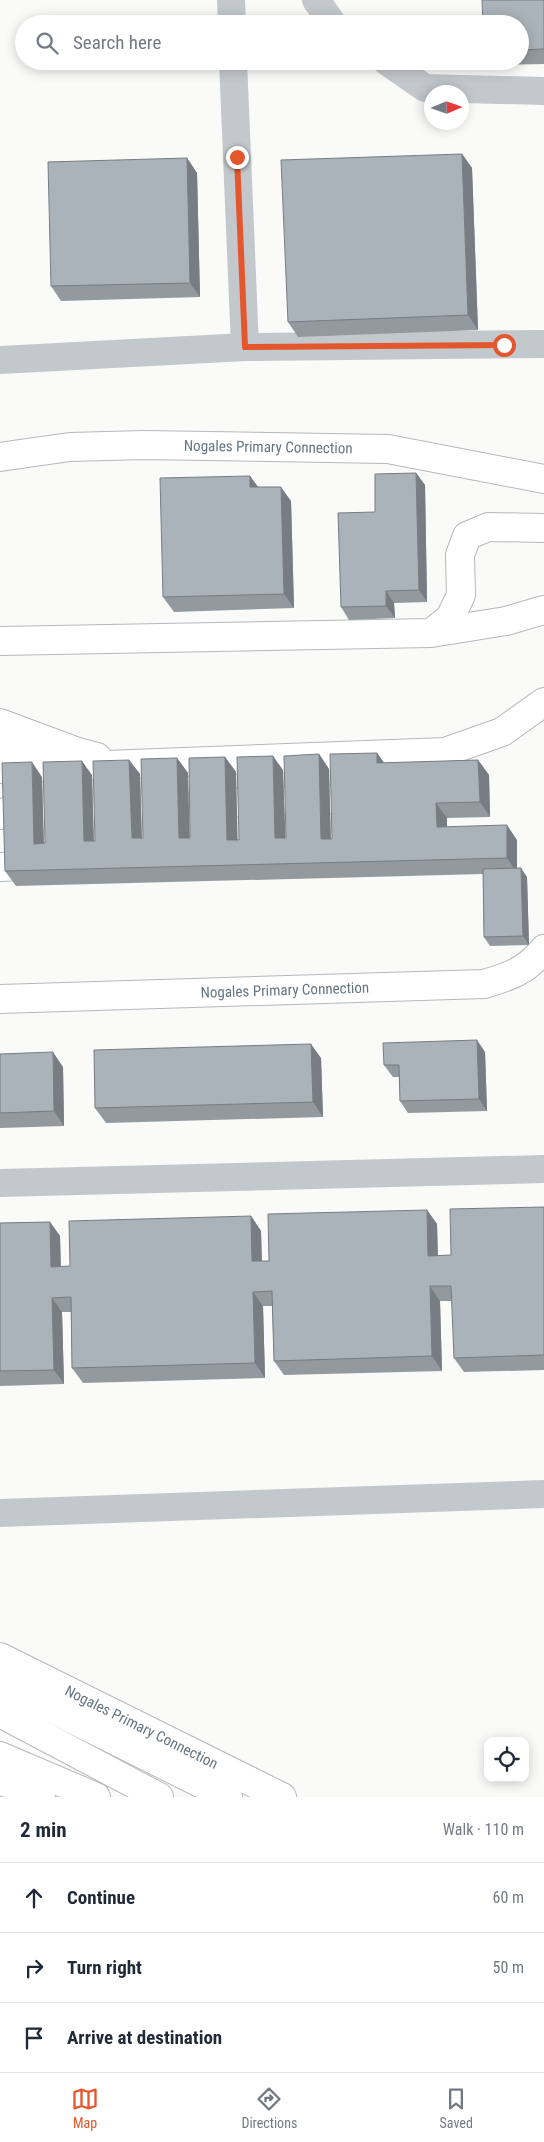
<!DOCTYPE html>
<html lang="en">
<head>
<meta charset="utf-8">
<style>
  body { margin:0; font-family:"Roboto Condensed",sans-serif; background:#f2f2f3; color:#1f2937 }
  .controls { position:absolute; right:15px; bottom:15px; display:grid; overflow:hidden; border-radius:10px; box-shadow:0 2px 12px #0003 }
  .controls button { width:45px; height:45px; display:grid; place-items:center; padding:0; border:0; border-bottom:1px solid #e0e1e3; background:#fff; color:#1f2937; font:25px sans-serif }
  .compass { position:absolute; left:424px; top:85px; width:45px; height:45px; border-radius:50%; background:#fff; box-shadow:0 2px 12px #0003; rotate:88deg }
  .stop { position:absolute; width:15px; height:15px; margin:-11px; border:4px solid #e4572e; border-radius:50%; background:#fff }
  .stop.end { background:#e4572e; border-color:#fff; box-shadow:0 1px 5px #0008 }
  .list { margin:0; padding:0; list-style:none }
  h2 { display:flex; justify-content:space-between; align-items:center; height:65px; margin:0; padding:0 20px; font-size:21px }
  h2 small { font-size:16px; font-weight:400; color:#747a83 }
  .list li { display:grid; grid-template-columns:32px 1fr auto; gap:15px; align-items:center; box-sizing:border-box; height:70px; padding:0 20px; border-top:1px solid #e0e1e3 }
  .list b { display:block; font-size:19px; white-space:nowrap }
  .list em { font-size:16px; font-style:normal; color:#747a83 }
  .icon { flex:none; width:28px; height:28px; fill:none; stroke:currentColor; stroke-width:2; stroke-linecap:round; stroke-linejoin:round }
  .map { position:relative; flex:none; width:544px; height:1797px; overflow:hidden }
  .search { position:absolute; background:#fff; box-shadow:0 2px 12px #0003; left:15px; right:15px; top:15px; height:55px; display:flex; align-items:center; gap:12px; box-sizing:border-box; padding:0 18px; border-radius:28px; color:#747a83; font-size:19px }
  .sheet { height:275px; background:#fff }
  nav { display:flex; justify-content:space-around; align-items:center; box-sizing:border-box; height:70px; border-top:1px solid #e0e1e3; background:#fff; font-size:14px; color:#747a83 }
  nav a { display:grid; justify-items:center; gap:2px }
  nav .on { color:#e4572e }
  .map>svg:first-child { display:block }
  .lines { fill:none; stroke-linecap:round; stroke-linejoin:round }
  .highway-casing { stroke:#b4b9bd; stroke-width:30 }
  .minor { stroke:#c3c8cc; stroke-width:28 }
  .highway { stroke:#fff; stroke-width:28 }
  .wall { fill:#929a9f }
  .shaded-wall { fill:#777d82 }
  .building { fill:#aab3b9; stroke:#777d82 }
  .route { stroke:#e4572e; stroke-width:6 }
  .labels { text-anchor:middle; stroke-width:5; stroke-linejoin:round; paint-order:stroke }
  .street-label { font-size:15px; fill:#657683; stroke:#fff }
</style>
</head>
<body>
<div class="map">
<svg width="544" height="1797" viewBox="0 0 544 1797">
  <rect width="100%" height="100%" fill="#fafaf8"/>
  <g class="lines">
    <defs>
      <g id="highway">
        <path id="s1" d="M 0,457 L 70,447 L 144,445 L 388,449 L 544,479"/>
        <polyline points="431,633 506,621 544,610"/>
        <polyline points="0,641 431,633 450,618 461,595 460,555 467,536 488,527 544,528"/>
        <polyline points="0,723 78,752 97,757"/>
        <polyline points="0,748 48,748"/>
        <polyline points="0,769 445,752 502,732 544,702"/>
        <polyline points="199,804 368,798"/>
        <polyline points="0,815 8,811"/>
        <polyline points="0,867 43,865"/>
        <path id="s2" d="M 0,999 L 484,984 C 511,976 526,971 544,949"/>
        <path id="s3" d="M 0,1657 L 282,1797"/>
        <polyline points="0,1683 228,1797"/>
        <polyline points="0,1713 159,1797"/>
        <polyline points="0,1756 96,1797"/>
        <polyline points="0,1780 41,1797"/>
      </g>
    </defs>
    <use href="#highway" class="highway-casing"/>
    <g class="minor">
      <polyline points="231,0 232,24"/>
      <polyline points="316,0 333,24"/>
      <polyline points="233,61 245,347"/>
      <polyline points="386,61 425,88 544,91"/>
      <polyline points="0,360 245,347 544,344"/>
      <polyline points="0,1183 544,1169"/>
      <polyline points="0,1513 544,1494"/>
    </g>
    <use href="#highway" class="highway"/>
  </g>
  <g class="wall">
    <polygon points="544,0 544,64 493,65 491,61 520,61 520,24"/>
    <polygon points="462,154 472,168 478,330 298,337 288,322"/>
    <polygon points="187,158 197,173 200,297 61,301 51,286"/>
    <polygon points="416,473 425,485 427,602 394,603 395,618 349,620 341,607 375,512"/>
    <polygon points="250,476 258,487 291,501 294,608 174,612 163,597"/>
    <polygon points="377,753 384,763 478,760 489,775 490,817 447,818 447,827 517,840 517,868 527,877 529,945 490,946 484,937 483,874 16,886 5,871 42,777 44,843 45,843 92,775 94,841 95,841 129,760 140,774 142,838 143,838 177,758 188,773 189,838 190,838 225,757 236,772 237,840 239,840 283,770 285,838 286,838 319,754 329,769 331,839 332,839"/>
    <polygon points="485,1052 487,1111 408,1113 400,1101 399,1077 393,1077 384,1065"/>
    <polygon points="0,1054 63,1067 64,1126 0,1128"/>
    <polygon points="321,1058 323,1117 106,1123 95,1108"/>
    <polygon points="544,1207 544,1370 464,1372 454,1358 452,1301 440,1301 442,1371 284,1375 274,1361 272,1306 263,1306 265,1378 83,1383 72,1368 71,1312 62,1312 64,1384 0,1386 0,1223 50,1222 60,1236 61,1267 70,1266 251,1216 261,1231 262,1261 269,1261 427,1210 437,1224 438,1256 451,1255"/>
  </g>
  <g class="shaded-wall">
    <polygon points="462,154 472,168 478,330 468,315"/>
    <polygon points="187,158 197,173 200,297 190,283"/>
    <polygon points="416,473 425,485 427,602 419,590"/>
    <polygon points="250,476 260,490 250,487"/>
    <polygon points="281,487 291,501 294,608 284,594"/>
    <polygon points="386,591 394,603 395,618 386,606"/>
    <polygon points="377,753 388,768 377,763"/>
    <polygon points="319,754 329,769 331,854 321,839"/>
    <polygon points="273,756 283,770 286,853 275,838"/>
    <polygon points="225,757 236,772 238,855 227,840"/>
    <polygon points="177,758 188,773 190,852 179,838"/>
    <polygon points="129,760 140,774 142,853 132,838"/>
    <polygon points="478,760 489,775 490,817 480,802"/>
    <polygon points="82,761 92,775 94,856 84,841"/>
    <polygon points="32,762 42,777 44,858 34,844"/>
    <polygon points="436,803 447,818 447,842 437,827"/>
    <polygon points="507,825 517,840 517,873 507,858"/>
    <polygon points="521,868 527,877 529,945 523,936"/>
    <polygon points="477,1040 485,1052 487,1111 479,1099"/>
    <polygon points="311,1044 321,1058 323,1117 313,1102"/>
    <polygon points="53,1052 63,1067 64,1126 54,1111"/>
    <polygon points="427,1210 437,1224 438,1270 428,1256"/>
    <polygon points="251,1216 261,1231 262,1276 252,1261"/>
    <polygon points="50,1222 60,1236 61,1282 51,1267"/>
    <polygon points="430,1286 440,1301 442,1371 432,1356"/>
    <polygon points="253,1292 263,1306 265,1378 255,1363"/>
    <polygon points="52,1298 62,1312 64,1384 54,1370"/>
  </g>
  <g class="building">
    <polygon points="482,0 544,0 544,49 520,50 520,24 483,24"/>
    <polygon points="462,154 468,315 288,322 281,160"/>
    <polygon points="187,158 190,283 51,286 48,162"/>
    <polygon points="416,473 419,590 386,591 386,606 341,607 338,513 375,512 375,474"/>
    <polygon points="250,476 250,487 281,487 284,594 163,597 160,478"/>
    <polygon points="377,753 377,763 478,760 480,802 436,803 437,827 507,825 507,858 5,871 2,763 32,762 34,844 45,843 43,762 82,761 84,841 95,841 93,761 129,760 132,838 143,838 141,759 177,758 179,838 190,838 189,758 225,757 227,840 239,840 237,757 273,756 275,838 286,838 284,756 319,754 321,839 332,839 330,754"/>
    <polygon points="521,868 523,936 484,937 483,869"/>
    <polygon points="477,1040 479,1099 400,1101 399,1065 384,1065 383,1043"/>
    <polygon points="311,1044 313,1102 95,1108 94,1050"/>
    <polygon points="53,1052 54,1111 0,1113 0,1054"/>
    <polygon points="544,1207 544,1355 454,1358 451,1286 430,1286 432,1356 274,1361 272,1291 253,1292 255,1363 72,1368 71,1297 52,1298 54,1370 0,1371 0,1223 50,1222 51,1267 70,1266 69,1221 251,1216 252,1261 269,1261 268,1214 427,1210 428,1256 451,1255 450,1209"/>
  </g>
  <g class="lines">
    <polyline class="route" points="237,157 245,347 504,345"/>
  </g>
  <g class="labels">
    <g class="street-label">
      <text dy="5" stroke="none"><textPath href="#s1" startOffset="269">Nogales Primary Connection</textPath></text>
      <text dy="5" stroke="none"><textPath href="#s2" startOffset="285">Nogales Primary Connection</textPath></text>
      <text dy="5" stroke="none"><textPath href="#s3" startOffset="158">Nogales Primary Connection</textPath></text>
    </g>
  </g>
</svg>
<div class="controls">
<button><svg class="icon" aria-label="locate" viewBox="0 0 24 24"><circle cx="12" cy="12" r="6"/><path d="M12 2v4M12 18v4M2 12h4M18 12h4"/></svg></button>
</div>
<svg class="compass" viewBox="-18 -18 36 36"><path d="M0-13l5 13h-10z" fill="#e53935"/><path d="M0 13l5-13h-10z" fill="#747a83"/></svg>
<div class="stop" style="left:504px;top:345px"></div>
<div class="stop end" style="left:237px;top:157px"></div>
<div class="search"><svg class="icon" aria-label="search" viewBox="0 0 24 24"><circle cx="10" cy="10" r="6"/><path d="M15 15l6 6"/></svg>Search here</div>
</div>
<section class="sheet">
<h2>2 min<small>Walk · 110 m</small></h2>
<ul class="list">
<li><svg class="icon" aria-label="ahead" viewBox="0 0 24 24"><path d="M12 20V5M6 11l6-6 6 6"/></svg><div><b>Continue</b></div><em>60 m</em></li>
<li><svg class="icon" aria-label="right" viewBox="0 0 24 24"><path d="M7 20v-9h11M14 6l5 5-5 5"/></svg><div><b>Turn right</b></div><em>50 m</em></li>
<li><svg class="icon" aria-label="arrive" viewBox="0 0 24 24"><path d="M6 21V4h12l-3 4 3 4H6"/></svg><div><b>Arrive at destination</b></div></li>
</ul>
</section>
<nav>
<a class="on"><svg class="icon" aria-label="map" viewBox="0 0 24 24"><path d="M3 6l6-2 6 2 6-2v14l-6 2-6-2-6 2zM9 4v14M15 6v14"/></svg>Map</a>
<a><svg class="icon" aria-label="directions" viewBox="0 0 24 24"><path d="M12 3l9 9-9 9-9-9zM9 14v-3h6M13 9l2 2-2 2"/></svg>Directions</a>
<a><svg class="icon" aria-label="saved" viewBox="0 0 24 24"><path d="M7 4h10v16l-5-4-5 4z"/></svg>Saved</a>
</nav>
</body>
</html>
